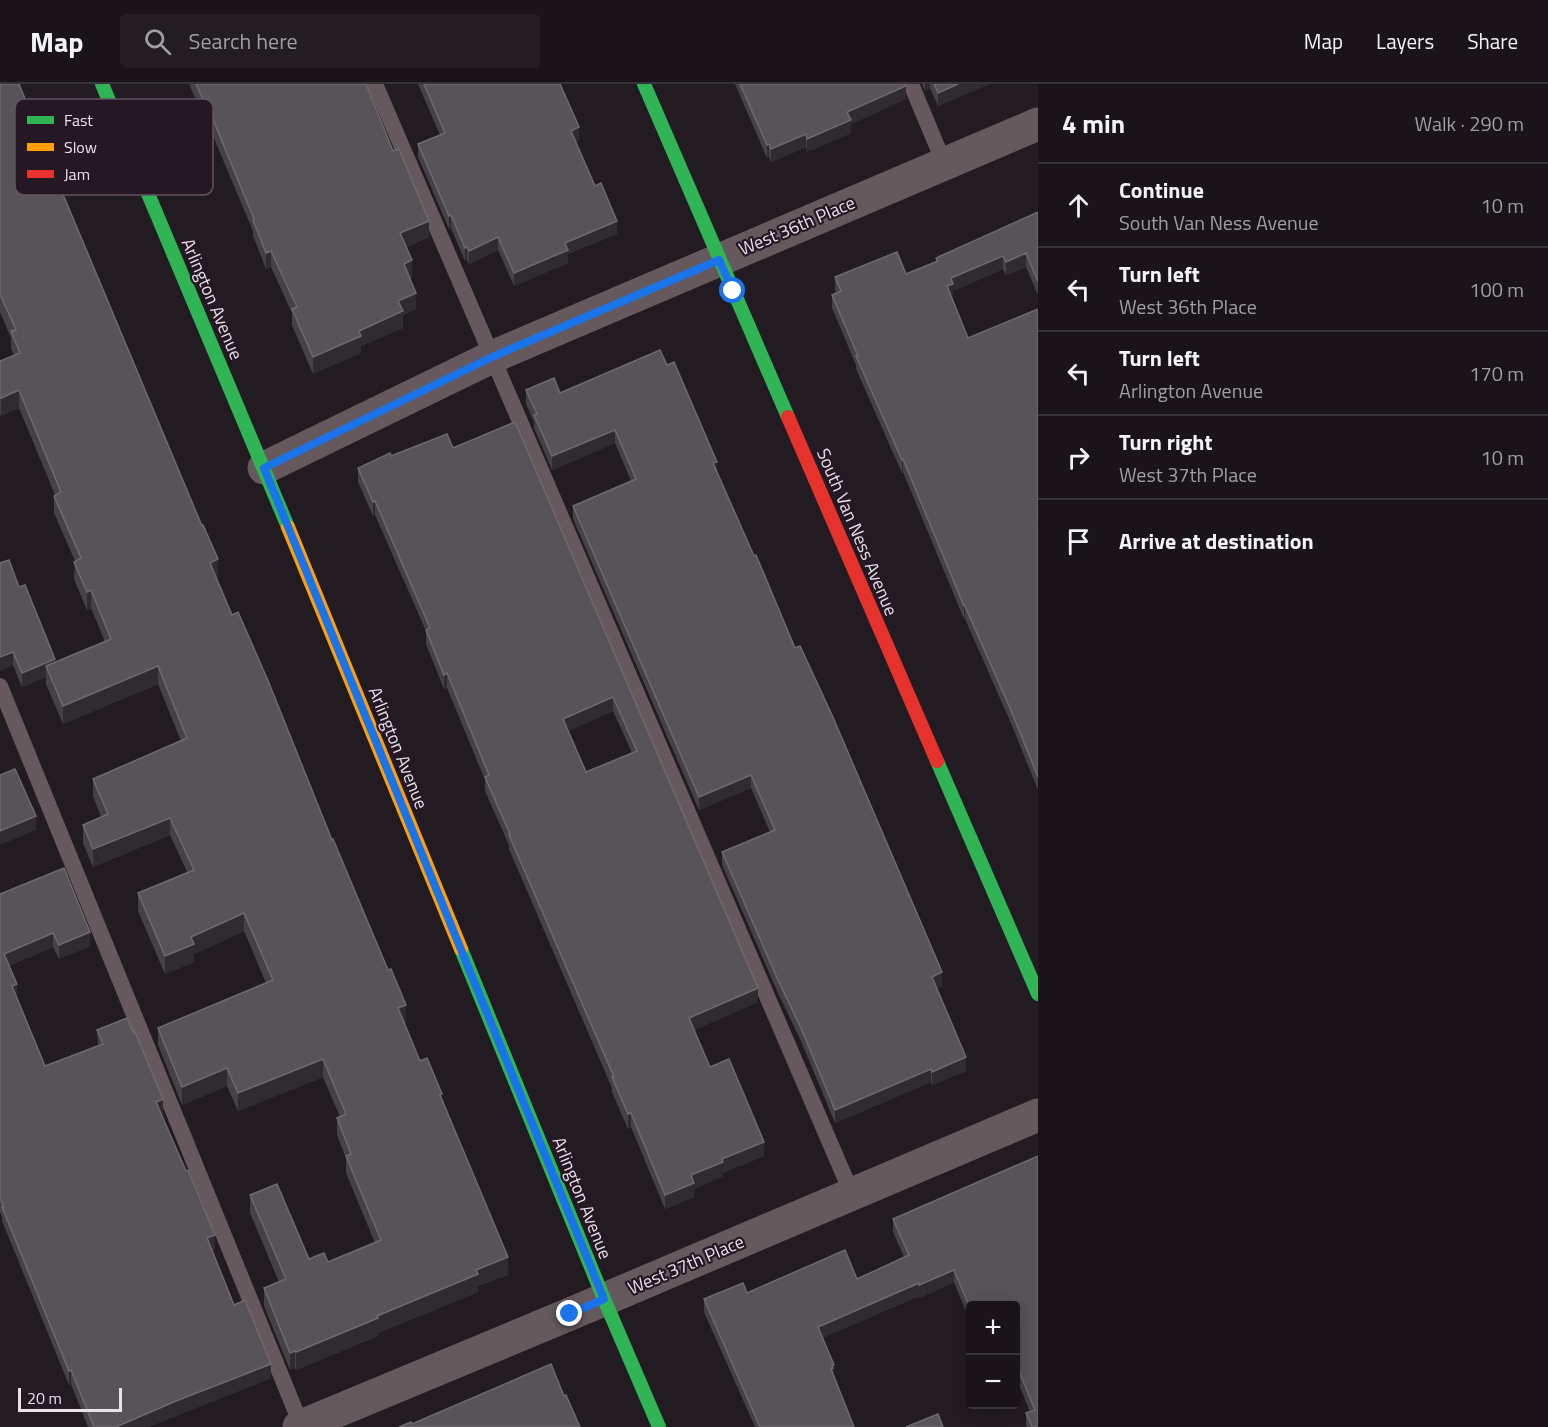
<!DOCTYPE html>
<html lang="en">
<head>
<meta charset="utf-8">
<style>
  body { margin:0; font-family:"Titillium Web",sans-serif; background:#231d22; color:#f1f3f6 }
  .controls { position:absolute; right:18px; bottom:18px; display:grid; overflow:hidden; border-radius:6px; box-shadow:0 3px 15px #0003 }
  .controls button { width:54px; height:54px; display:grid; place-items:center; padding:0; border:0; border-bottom:2px solid #383338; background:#1a1419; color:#f1f3f6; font:30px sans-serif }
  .scale { position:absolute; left:18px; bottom:15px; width:104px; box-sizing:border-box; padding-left:6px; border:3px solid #eae1ea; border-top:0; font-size:16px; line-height:21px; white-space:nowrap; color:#eae1ea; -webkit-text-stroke:4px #251824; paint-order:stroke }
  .stop { position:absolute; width:18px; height:18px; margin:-14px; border:4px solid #1a73e8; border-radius:50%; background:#fff }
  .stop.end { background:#1a73e8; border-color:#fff; box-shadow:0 2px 6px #0008 }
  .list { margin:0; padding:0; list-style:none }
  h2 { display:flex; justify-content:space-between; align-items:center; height:78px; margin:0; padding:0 24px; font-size:26px }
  h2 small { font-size:20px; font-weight:400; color:#9f9ea2 }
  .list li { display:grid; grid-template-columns:39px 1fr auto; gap:18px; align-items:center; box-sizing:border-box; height:84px; padding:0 24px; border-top:2px solid #383338 }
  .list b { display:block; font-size:22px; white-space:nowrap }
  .list p { margin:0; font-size:20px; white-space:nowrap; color:#9f9ea2 }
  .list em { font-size:20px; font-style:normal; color:#9f9ea2 }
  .icon { flex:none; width:33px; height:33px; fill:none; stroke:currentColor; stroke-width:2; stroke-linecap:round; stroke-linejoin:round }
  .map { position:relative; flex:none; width:1038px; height:1343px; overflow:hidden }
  header { display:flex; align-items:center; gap:36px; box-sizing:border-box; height:84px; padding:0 30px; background:#1a1419; border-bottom:2px solid #383338 }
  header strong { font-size:28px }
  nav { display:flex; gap:33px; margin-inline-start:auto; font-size:21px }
  .search { width:420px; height:54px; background:#231d22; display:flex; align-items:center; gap:15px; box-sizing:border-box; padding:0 21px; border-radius:6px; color:#9f9ea2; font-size:22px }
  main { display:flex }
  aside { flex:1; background:#1a1419 }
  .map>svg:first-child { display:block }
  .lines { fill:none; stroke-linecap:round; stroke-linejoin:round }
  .lane { stroke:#66595d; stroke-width:16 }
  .street { stroke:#66595d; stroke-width:33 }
  .fast { stroke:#30b455; stroke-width:14 }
  .slow { stroke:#ff9f0a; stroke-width:14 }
  .jam { stroke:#e5322d; stroke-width:14 }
  .wall { fill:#454247; fill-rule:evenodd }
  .shaded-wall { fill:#302b31 }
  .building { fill:#575359; stroke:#6e6970; stroke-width:1.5; fill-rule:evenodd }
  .route { stroke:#1a73e8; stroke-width:8 }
  .labels { text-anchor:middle; stroke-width:4.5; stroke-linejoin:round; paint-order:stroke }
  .street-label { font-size:18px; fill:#eae1ea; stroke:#251824 }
  .key { fill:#251824; stroke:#60545f; stroke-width:1.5 }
  .key-label { font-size:16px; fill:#eae1ea }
</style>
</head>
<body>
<header>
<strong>Map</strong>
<div class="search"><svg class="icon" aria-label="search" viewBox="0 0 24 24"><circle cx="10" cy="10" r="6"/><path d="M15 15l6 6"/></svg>Search here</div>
<nav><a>Map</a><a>Layers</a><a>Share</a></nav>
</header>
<main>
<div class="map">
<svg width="1038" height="1343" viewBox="0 0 1038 1343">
  <rect width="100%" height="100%" fill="#221b21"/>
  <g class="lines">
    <g class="lane">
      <polyline points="375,0 852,1110"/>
      <polyline points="911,0 944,79"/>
      <polyline points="0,602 302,1343"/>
    </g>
    <g class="street">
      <polyline points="264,384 492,273 1038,40"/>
      <polyline points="299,1343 570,1230 1038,1031"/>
    </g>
    <g class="fast">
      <polyline points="102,0 288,443"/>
      <polyline points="644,0 788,333"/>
      <polyline points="937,677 1038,910"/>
      <polyline points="461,865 604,1215 659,1343"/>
    </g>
    <polyline class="slow" points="288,443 461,865"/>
    <polyline class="jam" points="788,333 937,677"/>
  </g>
  <g class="wall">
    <polygon points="0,0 30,40 218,493 216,494 406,938 404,939 420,977 442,1018 508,1191 478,1202 478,1208 378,1249 378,1252 296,1286 295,1284 290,1286 264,1222 264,1204 279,1198 250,1129 250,1111 309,1175 328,1178 375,1159 346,1089 346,1074 337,1051 337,1034 340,1033 323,993 238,1027 227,1002 182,1021 158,961 158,944 266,899 244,847 194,870 194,878 165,890 138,827 138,809 187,788 170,751 93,783 83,759 83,741 101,733 93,712 93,695 181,657 158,600 63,640 46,600 46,593 22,603 13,581 0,587 0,479 19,503 55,579 105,558 91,524 87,526 74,495 75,477 54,429 54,412 55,411 19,324 1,332 0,330 0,277 14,271 11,265 11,254 0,228"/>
    <polygon points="189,0 366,0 429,153 407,163 412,193 410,194 416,225 403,231 403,244 361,262 361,269 313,290 292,241 292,229 271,183 266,185 253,152 253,147 210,45 209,45"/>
    <polygon points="418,0 560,0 579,56 576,58 595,102 617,150 568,170 568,179 514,202 498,166 469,180 467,176 465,177 451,144 449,145 418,73 418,60 440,51"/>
    <polygon points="735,0 905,0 906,15 851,40 851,49 807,68 806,63 771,78 769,73 767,74"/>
    <polygon points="922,0 989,0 938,22 930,4 925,7"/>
    <polygon points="1038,128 1038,211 1026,183 1006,191 1003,185 953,207 953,213 951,214 968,254 1038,225 1038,706 1010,637 965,535 964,535 903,388 902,389 856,285 856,281 832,224 832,211 836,209 835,206 835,193 906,190 936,177 936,174"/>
    <polygon points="667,281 717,388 795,564 942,902 937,904 966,987 932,1001 931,998 835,1039 801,957 778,909 722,781 722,768 770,748 751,704 699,726 573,435 573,422 631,397 615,359 552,386 534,344 534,338 526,320 526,306 560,309"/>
    <path d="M 515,338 L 758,918 L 694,946 L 710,983 L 764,1072 L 723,1089 L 723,1092 L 694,1105 L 694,1113 L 665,1125 L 631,1043 L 628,1045 L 612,1008 L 612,1004 L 509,765 L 509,761 L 485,707 L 485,696 L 447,604 L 444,605 L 426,560 L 426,547 L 375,431 L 373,432 L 358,398 L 358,384 L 391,372 L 453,364 ZM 613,627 L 632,669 L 586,688 L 568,647 Z"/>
    <polygon points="0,810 90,862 59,875 53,863 9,882 16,914 45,982 98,962 97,946 163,1029 161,1030 215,1165 212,1166 234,1221 271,1294 148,1343 88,1343 71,1300 69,1301 2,1137 2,1133 0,1128"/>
    <polygon points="1038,1072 1038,1343 1027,1343 1026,1342 1026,1329 1030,1328 1016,1293 1016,1221 970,1221 970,1237 954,1198 919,1214 919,1212 822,1254 834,1293 854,1343 755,1343 704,1228 704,1215 857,1195 904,1173 893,1148 893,1135"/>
  </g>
  <g class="shaded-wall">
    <polygon points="925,0 930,0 930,4 925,7"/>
    <polygon points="958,0 989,0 938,22 938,9"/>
    <polygon points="906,2 906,15 851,40 851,49 807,68 807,55 847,28"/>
    <polygon points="30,27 30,45 25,29"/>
    <polygon points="210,28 210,45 209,45 209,29"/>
    <polygon points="579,43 579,56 571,60 571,47"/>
    <polygon points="806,50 806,63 771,78 771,65"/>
    <polygon points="769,60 769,73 767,74 767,61"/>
    <polygon points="451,131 451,144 449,145 449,132"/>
    <polygon points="429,137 429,153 400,166 400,149"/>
    <polygon points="617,137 617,150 568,170 568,179 514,202 514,189 565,159"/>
    <polygon points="498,153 498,166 469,180 469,167"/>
    <polygon points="467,163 467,176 465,177 465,164"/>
    <polygon points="271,167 271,183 266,185 266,169"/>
    <polygon points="1026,169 1026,183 1006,191 1006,178"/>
    <polygon points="1003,172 1003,185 953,207 953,213 947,216 947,202 951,194"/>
    <polygon points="412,176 412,193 404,196 404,180"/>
    <polygon points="416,209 416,225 403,231 403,244 361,262 361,269 313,290 313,273 359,247 398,217"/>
    <polygon points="19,306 19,324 1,332 1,314"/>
    <polygon points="615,346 615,359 552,386 552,372"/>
    <polygon points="903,375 903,388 902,389 902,376"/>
    <polygon points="717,378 717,391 713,379"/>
    <polygon points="375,417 375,431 373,432 373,418"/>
    <polygon points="218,475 218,493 210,497 210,479"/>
    <polygon points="91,506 91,524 87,526 87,508"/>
    <rect x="964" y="522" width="1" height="13"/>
    <polygon points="13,568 13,581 0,587 0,573"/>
    <polygon points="55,575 55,589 46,582 46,593 22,603 22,589"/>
    <polygon points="158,582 158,600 63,640 63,622"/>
    <polygon points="447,589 447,604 444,605 444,591"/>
    <polygon points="613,613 613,627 563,650 563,635"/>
    <polygon points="751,691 751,704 699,726 699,713"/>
    <polygon points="36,732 36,746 0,761 0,747"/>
    <polygon points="170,734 170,751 93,783 93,765"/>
    <polygon points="244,829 244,847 194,870 194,878 165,890 165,872 191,853"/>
    <polygon points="90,848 90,862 59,875 59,861"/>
    <polygon points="53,849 53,863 4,884 4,870"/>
    <polygon points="942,888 942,902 932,906 932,893"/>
    <polygon points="17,900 17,914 12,902"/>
    <polygon points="758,904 758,918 689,948 689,934"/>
    <polygon points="406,921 406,938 398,942 398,924"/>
    <polygon points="966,973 966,987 932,1001 932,988"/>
    <polygon points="323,975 323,993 238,1027 238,1009"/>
    <polygon points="227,984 227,1002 182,1021 182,1003"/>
    <polygon points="931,985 931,998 835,1039 835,1026"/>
    <polygon points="163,1015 163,1029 156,1032 156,1018"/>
    <polygon points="631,1029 631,1043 628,1045 628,1030"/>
    <polygon points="764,1058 764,1072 723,1089 723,1092 694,1105 694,1113 665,1125 665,1111 691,1091 722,1075"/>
    <polygon points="215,1151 215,1165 207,1168 207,1154"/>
    <polygon points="508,1173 508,1191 478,1202 478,1208 378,1249 378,1252 296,1286 296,1268 476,1186"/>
    <polygon points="954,1186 954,1198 919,1214 919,1201"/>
    <polygon points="919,1199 919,1212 818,1256 818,1243"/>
    <polygon points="295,1267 295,1284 290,1286 290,1269"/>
    <polygon points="271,1280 271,1294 148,1343 116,1343 176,1317"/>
    <polygon points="834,1281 834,1294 831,1285 832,1282"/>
    <polygon points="71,1286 71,1300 69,1301 69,1287"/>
  </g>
  <g class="building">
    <polygon points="0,0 19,0 30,27 25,29 65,115 202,442 203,441 218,475 210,479 232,531 238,528 269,599 332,756 333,755 354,805 388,886 391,885 406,921 398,924 420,977 427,974 442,1010 440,1011 508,1173 476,1186 478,1190 377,1232 378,1234 296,1268 295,1267 290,1269 264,1204 286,1195 250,1111 277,1100 309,1175 324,1169 328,1178 381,1156 346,1072 351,1070 337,1034 346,1030 323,975 238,1009 227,984 182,1003 158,944 273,896 244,829 191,853 194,860 165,872 138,809 194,786 170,734 93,765 83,741 108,730 93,695 187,654 158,582 63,622 46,582 111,555 91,506 87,508 74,478 81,474 54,412 61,408 19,306 1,314 0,313 0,277 20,269 11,247 16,246 0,210"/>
    <polygon points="196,0 366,0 393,67 399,65 429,137 400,149 412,176 404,180 416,209 398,217 403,227 359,247 361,252 313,273 292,225 297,223 271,167 266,169 253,136 254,135 210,28 209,29"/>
    <polygon points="424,0 560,0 579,43 571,47 595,102 601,99 617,137 565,159 568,166 514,189 498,153 469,167 467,163 465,164 451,131 449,132 418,60 445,49"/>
    <polygon points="740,0 905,0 906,2 847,28 851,36 807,55 806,50 771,65 769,60 767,61"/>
    <polygon points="934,0 958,0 938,9"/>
    <polygon points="1038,128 1038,198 1026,169 1006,178 1003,172 951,194 953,200 947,202 968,254 1038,225 1038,434 1037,435 1038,437 1038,693 1010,624 965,522 964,522 903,375 902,376 856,272 858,272 832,211 841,207 835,193 897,168 906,190 938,177 936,174"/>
    <polygon points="660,266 667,281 674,278 717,378 713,379 754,472 756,471 795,564 800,562 832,631 942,888 932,893 966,973 932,988 931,985 835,1026 801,944 778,896 722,768 775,746 751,691 699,713 573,422 636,395 615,346 552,372 534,331 537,330 526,306 554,294 560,309"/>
    <path d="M 515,338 L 758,904 L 689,934 L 710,983 L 729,975 L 764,1058 L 722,1075 L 723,1078 L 691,1091 L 694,1099 L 665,1111 L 631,1029 L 628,1030 L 612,993 L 614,993 L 509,751 L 510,750 L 485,693 L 489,691 L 447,589 L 444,591 L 426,546 L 430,544 L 375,417 L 373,418 L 358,384 L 390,369 L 391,372 L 447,350 L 453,364 ZM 613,613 L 637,667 L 586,688 L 563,635 Z"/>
    <polygon points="9,476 19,503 25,501 55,575 22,589 13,568 0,573 0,479"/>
    <polygon points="15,685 36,732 0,747 0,691"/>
    <polygon points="64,784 90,848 59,861 53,849 4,870 17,900 12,902 45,982 103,960 97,946 127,934 133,948 134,947 138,955 163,1015 156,1018 186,1087 188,1086 215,1151 207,1154 234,1221 245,1216 271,1280 176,1317 116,1343 94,1343 71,1286 69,1287 2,1123 4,1123 0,1114 0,810"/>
    <polygon points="1038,1072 1038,1343 1032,1343 1026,1329 1035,1326 1016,1280 1016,1221 970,1221 970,1224 954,1186 919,1201 919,1199 818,1243 834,1281 832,1282 833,1284 831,1285 854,1343 760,1343 704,1215 743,1199 747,1209 845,1166 857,1195 909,1171 893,1135"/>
    <polygon points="551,1280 564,1312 566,1311 580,1343 399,1343 411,1338 412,1340"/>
    <polygon points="938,1330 943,1343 906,1343"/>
  </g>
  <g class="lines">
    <polyline class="route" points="570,1230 604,1215 264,384 492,273 719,176 733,207"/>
  </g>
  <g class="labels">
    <g class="street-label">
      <text transform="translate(797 142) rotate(-23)" y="6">West 36th Place</text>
      <text transform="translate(212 215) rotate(67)" y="6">Arlington Avenue</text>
      <text transform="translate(857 448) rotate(67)" y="6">South Van Ness Avenue</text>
      <text transform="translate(398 664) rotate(68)" y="6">Arlington Avenue</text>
      <text transform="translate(582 1114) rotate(68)" y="6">Arlington Avenue</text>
      <text transform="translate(686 1181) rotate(-23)" y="6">West 37th Place</text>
    </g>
  </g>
  <rect x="15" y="15" width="198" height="96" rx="9" class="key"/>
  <rect x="27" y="32" width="27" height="8" fill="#30b455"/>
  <rect x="27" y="59" width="27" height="8" fill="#ff9f0a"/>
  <rect x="27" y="86" width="27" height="8" fill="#e5322d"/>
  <g class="key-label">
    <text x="64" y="42">Fast</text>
    <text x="64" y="69">Slow</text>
    <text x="64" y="96">Jam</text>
  </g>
</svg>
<div class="controls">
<button>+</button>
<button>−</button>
</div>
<div class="scale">20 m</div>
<div class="stop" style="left:733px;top:207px"></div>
<div class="stop end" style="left:570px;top:1230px"></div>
</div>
<aside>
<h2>4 min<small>Walk · 290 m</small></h2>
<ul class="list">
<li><svg class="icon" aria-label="ahead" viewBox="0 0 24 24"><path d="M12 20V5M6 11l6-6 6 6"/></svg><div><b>Continue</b><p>South Van Ness Avenue</p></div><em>10 m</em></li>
<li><svg class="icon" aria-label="left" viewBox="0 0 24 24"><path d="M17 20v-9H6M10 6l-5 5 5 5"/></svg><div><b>Turn left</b><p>West 36th Place</p></div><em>100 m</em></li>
<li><svg class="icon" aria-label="left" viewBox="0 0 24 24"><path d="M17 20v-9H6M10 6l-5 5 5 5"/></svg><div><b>Turn left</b><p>Arlington Avenue</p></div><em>170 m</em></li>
<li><svg class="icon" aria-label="right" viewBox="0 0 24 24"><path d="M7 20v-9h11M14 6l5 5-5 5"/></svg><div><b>Turn right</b><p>West 37th Place</p></div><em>10 m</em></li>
<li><svg class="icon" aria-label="arrive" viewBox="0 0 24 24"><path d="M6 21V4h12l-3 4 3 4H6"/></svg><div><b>Arrive at destination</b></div></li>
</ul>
</aside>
</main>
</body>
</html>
